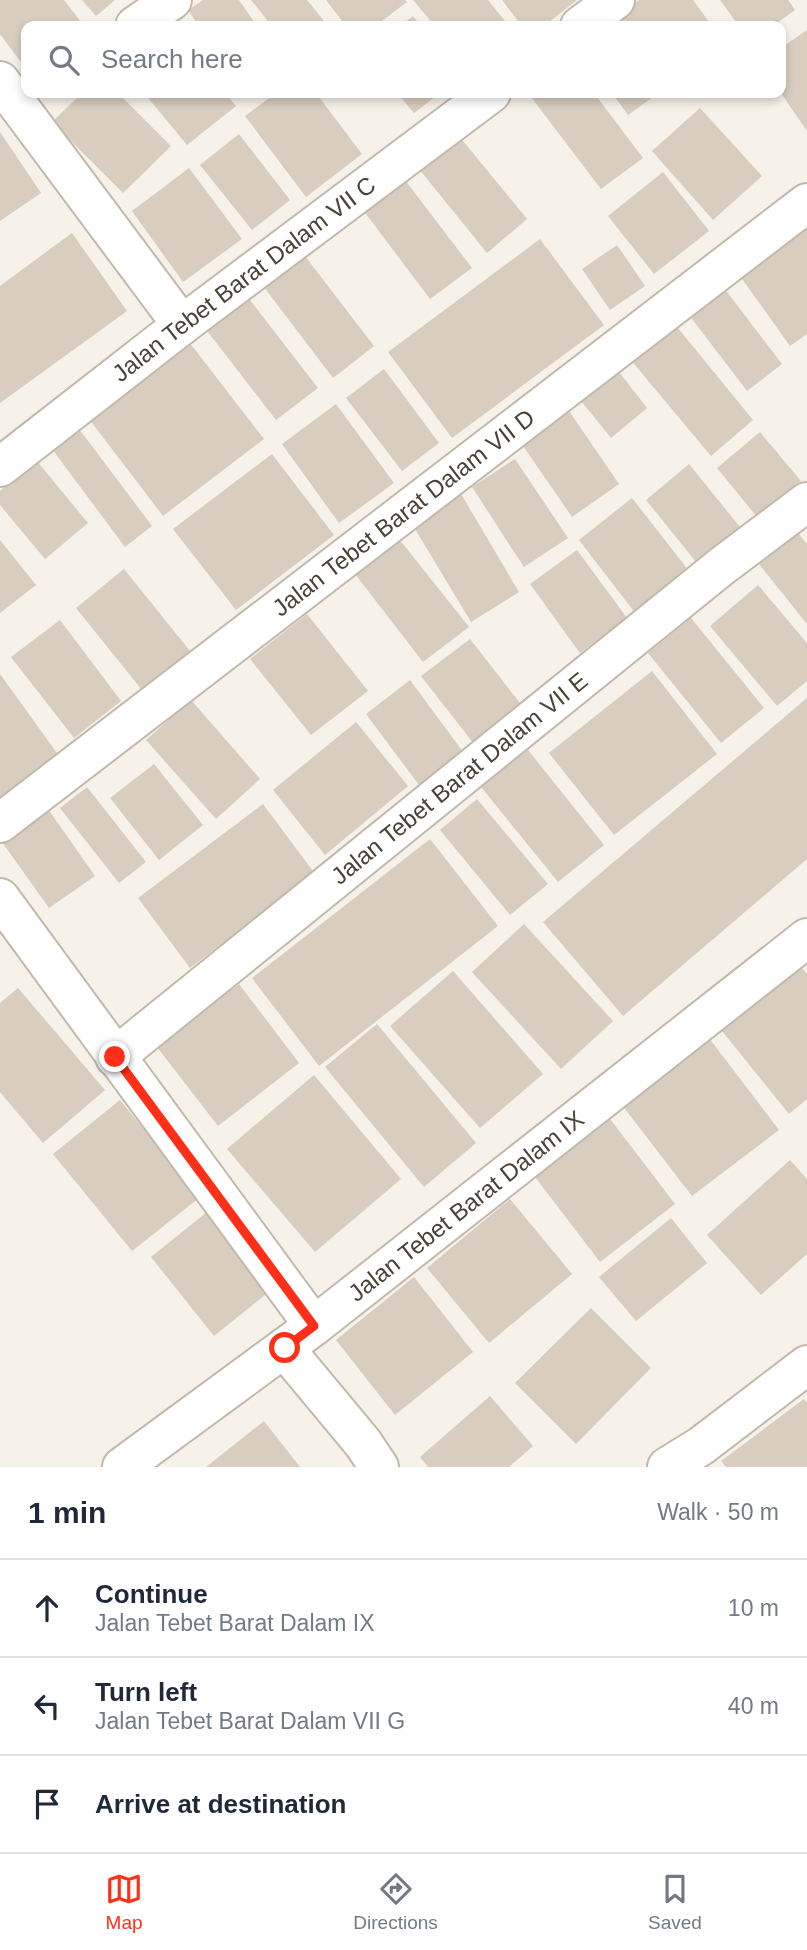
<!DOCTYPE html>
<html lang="en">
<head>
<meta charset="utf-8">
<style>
  body { margin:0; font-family:Helvetica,sans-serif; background:#f2f2f3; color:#1f2937 }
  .stop { position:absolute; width:21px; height:21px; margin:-16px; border:5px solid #ff3017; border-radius:50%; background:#fff }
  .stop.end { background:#ff3017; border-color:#fff; box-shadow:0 2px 7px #0008 }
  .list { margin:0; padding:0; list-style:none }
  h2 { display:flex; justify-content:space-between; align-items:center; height:91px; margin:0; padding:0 28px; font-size:30px }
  h2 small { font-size:23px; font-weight:400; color:#747a83 }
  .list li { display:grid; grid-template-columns:46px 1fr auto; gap:21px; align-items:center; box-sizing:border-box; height:98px; padding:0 28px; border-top:2px solid #e0e1e3 }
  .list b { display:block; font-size:26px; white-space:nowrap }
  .list p { margin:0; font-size:23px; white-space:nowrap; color:#747a83 }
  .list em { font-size:23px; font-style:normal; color:#747a83 }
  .icon { flex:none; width:38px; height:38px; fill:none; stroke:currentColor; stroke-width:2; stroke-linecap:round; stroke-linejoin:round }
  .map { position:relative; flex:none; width:807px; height:1467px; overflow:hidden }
  .search { position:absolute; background:#fff; box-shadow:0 4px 10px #0003; left:21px; right:21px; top:21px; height:77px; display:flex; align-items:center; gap:18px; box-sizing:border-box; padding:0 24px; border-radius:14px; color:#747a83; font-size:26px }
  .sheet { height:385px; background:#fff }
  nav { display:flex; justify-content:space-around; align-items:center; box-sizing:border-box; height:98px; border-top:2px solid #e0e1e3; background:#fff; font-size:19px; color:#747a83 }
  nav a { display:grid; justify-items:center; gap:4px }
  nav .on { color:#ff3017 }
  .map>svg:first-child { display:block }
  .building { fill:#d8cdbe }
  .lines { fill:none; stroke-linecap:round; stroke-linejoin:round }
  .minor-casing { stroke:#c2b9ab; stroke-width:42 }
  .minor { stroke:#fff; stroke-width:38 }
  .route { stroke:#ff3017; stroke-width:9 }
  .labels { text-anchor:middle; stroke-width:5; stroke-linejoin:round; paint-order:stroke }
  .street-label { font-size:24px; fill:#4a4237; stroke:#fff }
</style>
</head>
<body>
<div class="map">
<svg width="807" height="1467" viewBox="0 0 807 1467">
  <rect width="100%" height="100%" fill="#f6f1e9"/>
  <g class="building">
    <polygon points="0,0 64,0 84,26 26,26 26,69 0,34"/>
    <polygon points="82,0 115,0 96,16"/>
    <polygon points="203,0 239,0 257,26 199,26 188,10"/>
    <polygon points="251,0 307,0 328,26 272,26"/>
    <polygon points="326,0 405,0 407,2 375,26 346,26"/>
    <polygon points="413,0 488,0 509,26 435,26"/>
    <polygon points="502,0 577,0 544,26 522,26"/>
    <polygon points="639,0 693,0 712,26 603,26"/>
    <polygon points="720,0 788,0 795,10 773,26 739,26"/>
    <polygon points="413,16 421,26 400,26"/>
    <polygon points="807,30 807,131 781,93 781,48"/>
    <polygon points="82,93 118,93 171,146 123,193 52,122"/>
    <polygon points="144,93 225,93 236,106 187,145"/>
    <polygon points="276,93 316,93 362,154 306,197 245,116"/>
    <polygon points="397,93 440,93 414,113"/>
    <polygon points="528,93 594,93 643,158 601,189"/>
    <polygon points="612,93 659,93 628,115"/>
    <polygon points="700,108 762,176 713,220 652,151"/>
    <polygon points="0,132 41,193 0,221"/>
    <polygon points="239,134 290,200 252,230 200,165"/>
    <polygon points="459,136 527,219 487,253 419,169"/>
    <polygon points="189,168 242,239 183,282 132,211"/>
    <polygon points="663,172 709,231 654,274 608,216"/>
    <polygon points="405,180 472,268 430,299 363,210"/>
    <polygon points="807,219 807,334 790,346 735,269"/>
    <polygon points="72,233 127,311 0,403 0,286"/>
    <polygon points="540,239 604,325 452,438 388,352"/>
    <polygon points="617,245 645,286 610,310 582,269"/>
    <polygon points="298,247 374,346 333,378 257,278"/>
    <polygon points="721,284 782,364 747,391 686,311"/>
    <polygon points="243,291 318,388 276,420 201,323"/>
    <polygon points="673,322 753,420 711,456 630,359"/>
    <polygon points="186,338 264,439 163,516 86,415"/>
    <polygon points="612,363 647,408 611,438 574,392"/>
    <polygon points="384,369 439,443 402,471 346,398"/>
    <polygon points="336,404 394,483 339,523 282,444"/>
    <polygon points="565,405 619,484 572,517 517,437"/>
    <polygon points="76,425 152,526 125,547 49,445"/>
    <polygon points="760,432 801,481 757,517 717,468"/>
    <polygon points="272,454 334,535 236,610 173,529"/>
    <polygon points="515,459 568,538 524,567 472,487"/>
    <polygon points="36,460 88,523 45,559 0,505 0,491"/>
    <polygon points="689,464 744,532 701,568 646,500"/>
    <polygon points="461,494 519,592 471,622 412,524"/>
    <polygon points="632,498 689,571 636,614 579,540"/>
    <polygon points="798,533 807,544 807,624 759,564"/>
    <polygon points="399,539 469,627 423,662 355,574"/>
    <polygon points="0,540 36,585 0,613"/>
    <polygon points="577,550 627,618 580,653 530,584"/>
    <polygon points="124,569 190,651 142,690 76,608"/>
    <polygon points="758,585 807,643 807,681 777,706 710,626"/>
    <polygon points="307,614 368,691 311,735 250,659"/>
    <polygon points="691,618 764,708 721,743 648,653"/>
    <polygon points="60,620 121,701 74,738 11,657"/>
    <polygon points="470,639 523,707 474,744 421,676"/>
    <polygon points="652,671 717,754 614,835 549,753"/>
    <polygon points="0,674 62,760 0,803"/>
    <polygon points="410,680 463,752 419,785 366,714"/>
    <polygon points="807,698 807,859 623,1016 543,922"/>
    <polygon points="191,700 260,779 216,819 146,740"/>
    <polygon points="356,722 408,786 325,855 273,790"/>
    <polygon points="528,750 604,845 558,882 481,787"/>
    <polygon points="154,764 203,825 159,860 110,798"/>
    <polygon points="87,787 146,862 119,883 60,808"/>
    <polygon points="477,799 548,884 510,915 440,830"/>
    <polygon points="263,804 315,874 190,968 138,898"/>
    <polygon points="48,809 95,876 49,908 2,842"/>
    <polygon points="430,839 498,926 319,1066 252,978"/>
    <polygon points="524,924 613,1021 561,1069 472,972"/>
    <polygon points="797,962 807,974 807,1099 789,1114 718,1026"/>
    <polygon points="453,971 543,1074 480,1128 390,1026"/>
    <polygon points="239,984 299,1063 218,1126 157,1047"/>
    <polygon points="18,988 105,1090 43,1143 0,1092 0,1003"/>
    <polygon points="377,1024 476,1143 424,1187 325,1067"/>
    <polygon points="709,1038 779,1130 692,1196 622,1105"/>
    <polygon points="314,1075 401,1179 315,1252 227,1149"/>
    <polygon points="120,1100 199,1198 132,1251 53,1154"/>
    <polygon points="607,1115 675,1204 600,1262 532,1173"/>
    <polygon points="790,1160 807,1179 807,1254 761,1295 707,1235"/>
    <polygon points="510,1199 572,1274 489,1343 427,1268"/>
    <polygon points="207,1212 270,1291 214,1336 151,1257"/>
    <polygon points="671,1218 707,1263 636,1321 599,1277"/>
    <polygon points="414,1277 473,1352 395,1415 336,1340"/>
    <polygon points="591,1308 651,1368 576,1444 515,1383"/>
    <polygon points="490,1396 533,1446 509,1467 428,1467 420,1457"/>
    <polygon points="804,1399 807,1403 807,1467 726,1467 721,1461"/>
    <polygon points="264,1421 300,1467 206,1467"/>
  </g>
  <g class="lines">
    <defs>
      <g id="minor">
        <polyline points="135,26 172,0"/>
        <polyline points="580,26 615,0"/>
        <polyline points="0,81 182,325"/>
        <path id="s1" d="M 0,467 L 182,325 L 491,93"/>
        <path id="s2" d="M 0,823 L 807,203"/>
        <polyline points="0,898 314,1326"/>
        <path id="s3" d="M 115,1057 L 722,566 L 807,502"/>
        <polyline points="284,1348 363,1443 379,1467"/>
        <path id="s4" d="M 122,1467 L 314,1326 L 807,938"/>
        <polyline points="667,1467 701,1446 807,1365"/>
      </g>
    </defs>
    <use href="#minor" class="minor-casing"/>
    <use href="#minor" class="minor"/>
  </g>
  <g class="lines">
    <polyline class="route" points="115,1057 314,1326 285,1348"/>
  </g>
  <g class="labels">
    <g class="street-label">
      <text dy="8" stroke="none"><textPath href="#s1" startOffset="308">Jalan Tebet Barat Dalam VII C</textPath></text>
      <text dy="8" stroke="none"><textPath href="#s2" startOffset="509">Jalan Tebet Barat Dalam VII D</textPath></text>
      <text dy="8" stroke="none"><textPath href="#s3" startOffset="443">Jalan Tebet Barat Dalam VII E</textPath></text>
      <text dy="8" stroke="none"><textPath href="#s4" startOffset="432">Jalan Tebet Barat Dalam IX</textPath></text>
    </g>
  </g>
</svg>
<div class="stop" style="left:285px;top:1348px"></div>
<div class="stop end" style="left:115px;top:1057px"></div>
<div class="search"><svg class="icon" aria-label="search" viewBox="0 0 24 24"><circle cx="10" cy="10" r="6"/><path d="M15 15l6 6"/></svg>Search here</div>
</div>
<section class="sheet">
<h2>1 min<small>Walk · 50 m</small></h2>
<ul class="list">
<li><svg class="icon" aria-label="ahead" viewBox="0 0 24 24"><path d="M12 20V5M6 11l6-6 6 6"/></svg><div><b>Continue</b><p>Jalan Tebet Barat Dalam IX</p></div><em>10 m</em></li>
<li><svg class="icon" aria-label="left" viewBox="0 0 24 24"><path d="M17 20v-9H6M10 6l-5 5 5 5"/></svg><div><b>Turn left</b><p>Jalan Tebet Barat Dalam VII G</p></div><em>40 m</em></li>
<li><svg class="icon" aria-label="arrive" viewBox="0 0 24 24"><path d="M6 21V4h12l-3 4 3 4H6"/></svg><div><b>Arrive at destination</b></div></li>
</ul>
</section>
<nav>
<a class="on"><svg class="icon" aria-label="map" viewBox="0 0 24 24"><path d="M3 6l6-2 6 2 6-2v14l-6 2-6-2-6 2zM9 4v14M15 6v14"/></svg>Map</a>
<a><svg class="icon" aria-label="directions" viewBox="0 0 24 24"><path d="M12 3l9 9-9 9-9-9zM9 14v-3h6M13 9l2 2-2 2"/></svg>Directions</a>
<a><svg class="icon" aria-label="saved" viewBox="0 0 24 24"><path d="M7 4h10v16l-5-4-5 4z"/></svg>Saved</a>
</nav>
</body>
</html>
